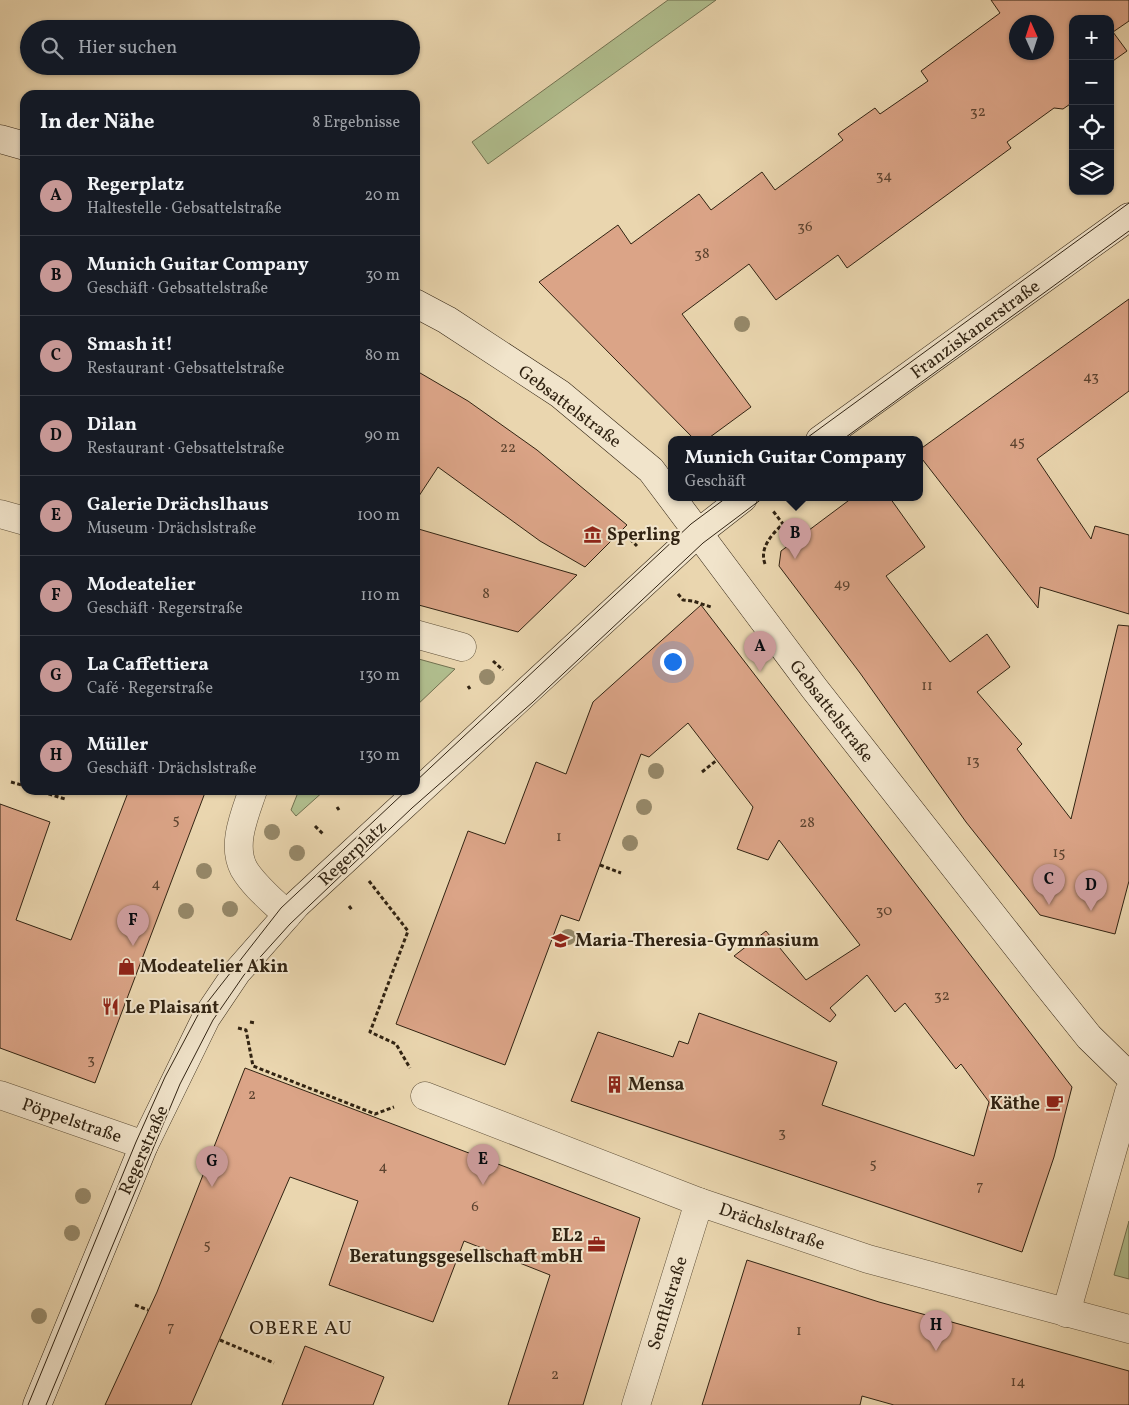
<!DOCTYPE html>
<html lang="de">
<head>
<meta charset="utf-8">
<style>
  body { margin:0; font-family:Vollkorn,serif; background:#242831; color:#f1f3f6 }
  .controls { position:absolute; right:15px; top:15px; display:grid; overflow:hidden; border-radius:10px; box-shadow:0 1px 4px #0004 }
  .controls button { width:45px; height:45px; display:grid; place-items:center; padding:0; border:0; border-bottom:1px solid #363941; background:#171b24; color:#f1f3f6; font:25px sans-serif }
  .compass { position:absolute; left:1009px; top:15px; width:45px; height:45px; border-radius:50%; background:#171b24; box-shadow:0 1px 4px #0004; rotate:357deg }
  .you { position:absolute; left:672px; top:661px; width:18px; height:18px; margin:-12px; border:4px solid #fff; border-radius:50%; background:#1a73e8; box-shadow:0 0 0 8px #1a73e833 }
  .badge { display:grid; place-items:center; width:32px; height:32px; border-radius:50%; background:#c59692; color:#111; font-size:16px; font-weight:700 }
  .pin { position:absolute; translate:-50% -41px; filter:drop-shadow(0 1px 2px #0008) }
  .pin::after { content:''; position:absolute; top:26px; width:18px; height:15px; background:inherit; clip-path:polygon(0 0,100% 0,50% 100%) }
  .popup { position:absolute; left:668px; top:436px; width:255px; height:65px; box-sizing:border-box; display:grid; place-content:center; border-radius:10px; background:#171b24; filter:drop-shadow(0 1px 4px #0005); font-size:16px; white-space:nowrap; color:#9ea1a6 }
  .popup b { font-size:19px; color:#f1f3f6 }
  .popup::after { content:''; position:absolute; left:50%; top:100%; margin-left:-10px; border:10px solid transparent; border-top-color:#171b24 }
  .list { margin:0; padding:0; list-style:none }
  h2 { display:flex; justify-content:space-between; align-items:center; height:65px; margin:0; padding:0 20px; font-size:21px }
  h2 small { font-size:16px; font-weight:400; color:#9ea1a6 }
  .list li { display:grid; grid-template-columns:32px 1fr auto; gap:15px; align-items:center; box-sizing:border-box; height:80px; padding:0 20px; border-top:1px solid #363941 }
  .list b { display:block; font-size:19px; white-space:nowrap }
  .list p { margin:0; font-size:16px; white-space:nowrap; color:#9ea1a6 }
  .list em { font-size:16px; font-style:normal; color:#9ea1a6 }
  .icon { flex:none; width:28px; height:28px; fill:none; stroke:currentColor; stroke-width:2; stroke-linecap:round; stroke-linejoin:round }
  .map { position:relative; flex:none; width:1129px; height:1405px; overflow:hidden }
  .search { position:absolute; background:#171b24; box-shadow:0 1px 4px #0004; left:20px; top:20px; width:400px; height:55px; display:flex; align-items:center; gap:12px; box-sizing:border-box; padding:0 18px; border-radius:28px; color:#9ea1a6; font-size:19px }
  .panel { position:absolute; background:#171b24; box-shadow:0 1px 4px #0004; left:20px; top:90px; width:400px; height:705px; border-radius:15px }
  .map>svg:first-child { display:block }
  .green { fill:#b1bf8f; stroke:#717150 }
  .building { fill:#dba487; stroke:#312312; fill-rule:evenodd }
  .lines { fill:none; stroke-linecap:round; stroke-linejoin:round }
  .street-casing { stroke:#5f5039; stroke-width:29 }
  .secondary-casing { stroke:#312312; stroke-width:29 }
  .path { stroke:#312312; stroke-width:3; stroke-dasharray:4 2.5; stroke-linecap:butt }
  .street { stroke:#f1e4cb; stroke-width:28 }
  .secondary { stroke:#f1e4cb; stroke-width:28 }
  .tram { stroke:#312312; stroke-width:1 }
  .tree { fill:#96896a }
  .labels { text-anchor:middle; stroke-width:4; stroke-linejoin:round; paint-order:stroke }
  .number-label { font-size:15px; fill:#5c432f }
  .street-label { font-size:18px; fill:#312312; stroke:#f1e4cb }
  .poi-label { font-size:18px; font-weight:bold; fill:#312312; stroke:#f1e4cb; text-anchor:start }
  .quarter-label { font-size:20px; letter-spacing:1px; fill:#312312; stroke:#f1e4cb }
</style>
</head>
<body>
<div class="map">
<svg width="1129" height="1405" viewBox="0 0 1129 1405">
  <rect width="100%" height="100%" fill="#ead6af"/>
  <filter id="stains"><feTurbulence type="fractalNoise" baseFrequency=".004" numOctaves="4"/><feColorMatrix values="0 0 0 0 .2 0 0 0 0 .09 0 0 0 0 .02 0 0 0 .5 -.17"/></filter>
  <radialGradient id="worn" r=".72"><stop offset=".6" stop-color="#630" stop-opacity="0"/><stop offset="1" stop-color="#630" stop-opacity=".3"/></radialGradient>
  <g class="green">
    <polygon points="668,0 716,0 488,164 472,142"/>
    <polygon points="415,658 455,669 415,707"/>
    <polygon points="299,790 325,790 296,816 291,810"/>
    <polygon points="1129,1221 1129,1279 1114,1275"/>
  </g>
  <g class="building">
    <path d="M 991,0 L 1129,0 L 1129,21 L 1113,32 L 1127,51 L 1110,63 L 1110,19 L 1073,19 L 1073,102 L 1063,109 L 1054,108 L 1007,142 L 1011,148 L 847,268 L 838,255 L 776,300 L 749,264 L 682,314 L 751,407 L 706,440 L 695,440 L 539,282 L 618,225 L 631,244 L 699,194 L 711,210 L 762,172 L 775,190 L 843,140 L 838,134 L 875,108 L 880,114 L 928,81 L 921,71 L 1000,13 ZM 1016,22 L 1046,22 L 1046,52 L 1016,52 Z"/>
    <polygon points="1129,299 1129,391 1037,459 1091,539 1095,526 1129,535 1129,614 1040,587 1038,608 919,455 919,450"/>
    <polygon points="415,370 468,401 537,450 627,525 585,567 540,541 438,467 415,502"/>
    <polygon points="852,498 890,498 925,547 886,576 950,662 987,634 1010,667 977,692 1022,744 1017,749 1071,819 1118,625 1129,626 1129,881 1115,934 1040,915 966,822 860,673 779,566 781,551"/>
    <polygon points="415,528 577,575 518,632 415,604"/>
    <polygon points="701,605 1072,1087 1054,1157 1022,1252 571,1101 598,1032 673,1057 679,1041 688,1044 699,1013 837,1062 822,1105 974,1156 989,1102 961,1064 956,1069 905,1003 895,1012 867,975 830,1008 836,1015 830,1022 734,956 766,931 806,980 860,945 779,840 768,860 737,849 753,807 688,723 649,757 641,754 579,921 561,915 505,1065 396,1024 468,831 505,844 536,762 566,774 593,702"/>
    <polygon points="129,790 206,790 95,1083 0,1048 0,804 50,822 16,920 71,940"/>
    <polygon points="245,1068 640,1218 583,1405 508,1405 550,1275 464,1241 433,1322 329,1285 358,1201 290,1177 191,1405 105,1405 157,1292"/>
    <polygon points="747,1260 879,1302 1129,1371 1129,1405 894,1405 862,1396 860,1405 702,1405"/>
    <polygon points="305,1346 384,1377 373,1405 282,1405"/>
  </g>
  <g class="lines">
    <defs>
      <g id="street">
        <polyline points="0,514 25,521"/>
        <polyline points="415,634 462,647"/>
        <path d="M 253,790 C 245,814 231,845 244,869 C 254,886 273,901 287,915"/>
        <polyline points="0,1095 144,1145"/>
        <polyline points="425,1096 699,1202 868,1259 1129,1329"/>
        <polyline points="1066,1313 1129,1092"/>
        <polyline points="636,1405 699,1202"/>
      </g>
      <g id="secondary">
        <polyline points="0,139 25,146"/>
        <polyline points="415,303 447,320 560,394 651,470 814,688 1045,982 1089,1037 1129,1076"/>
        <polyline points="820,440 1129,217"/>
        <polyline points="37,1405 144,1145 206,1018 237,972 297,904 697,534 743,498"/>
      </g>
    </defs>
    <use href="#street" class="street-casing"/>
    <use href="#secondary" class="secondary-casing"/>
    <g class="path">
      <polyline points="630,539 637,546"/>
      <path d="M 765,564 C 759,548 772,534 783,524 L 773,511"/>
      <polyline points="678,594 683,600 693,601 711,607"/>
      <polyline points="493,661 503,670"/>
      <polyline points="468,686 470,689"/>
      <polyline points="702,772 717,760"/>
      <polyline points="11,782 25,786"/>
      <polyline points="36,790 65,799"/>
      <polyline points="337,807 339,810"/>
      <polyline points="315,826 323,834"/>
      <polyline points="600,865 621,873"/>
      <polyline points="369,881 408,931 370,1032 396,1044 410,1068"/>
      <polyline points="349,906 352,910"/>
      <polyline points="250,1022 256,1023"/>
      <polyline points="238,1028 246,1030 253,1066 375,1114 394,1107"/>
      <polyline points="135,1305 148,1310"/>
      <polyline points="220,1340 274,1363"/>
    </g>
    <use href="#street" class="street"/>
    <use href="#secondary" class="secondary"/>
    <g class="tram">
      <polyline points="804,440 1129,203"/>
      <polyline points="842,440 1129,231"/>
      <polyline points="415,782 691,524 726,498"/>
      <polyline points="28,1405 136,1142 165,1077 199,1013 281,908 407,790"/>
      <polyline points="46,1405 180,1084 213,1020 244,975 290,924 412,808 533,702 703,543 763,498"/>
    </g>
  </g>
  <g class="tree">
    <circle cx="742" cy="324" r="8"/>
    <circle cx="487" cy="677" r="8"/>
    <circle cx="656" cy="771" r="8"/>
    <circle cx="644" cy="807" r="8"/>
    <circle cx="272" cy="832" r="8"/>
    <circle cx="630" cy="843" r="8"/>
    <circle cx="297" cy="853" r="8"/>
    <circle cx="204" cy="871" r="8"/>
    <circle cx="230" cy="909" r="8"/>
    <circle cx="186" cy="911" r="8"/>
    <circle cx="568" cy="937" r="8"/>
    <circle cx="83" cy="1196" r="8"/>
    <circle cx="72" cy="1233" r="8"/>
    <circle cx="39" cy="1316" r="8"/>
  </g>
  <defs>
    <symbol id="museum-bare" viewBox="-9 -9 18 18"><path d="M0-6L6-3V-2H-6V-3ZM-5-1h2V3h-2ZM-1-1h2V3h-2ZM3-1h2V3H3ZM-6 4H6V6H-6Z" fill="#8f2418" stroke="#f1e4cb" stroke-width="2.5" paint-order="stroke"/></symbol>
    <symbol id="school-bare" viewBox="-9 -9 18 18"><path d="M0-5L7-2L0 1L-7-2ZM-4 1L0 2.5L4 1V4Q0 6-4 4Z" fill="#8f2418" stroke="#f1e4cb" stroke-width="2.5" paint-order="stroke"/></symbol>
    <symbol id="shop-bare" viewBox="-9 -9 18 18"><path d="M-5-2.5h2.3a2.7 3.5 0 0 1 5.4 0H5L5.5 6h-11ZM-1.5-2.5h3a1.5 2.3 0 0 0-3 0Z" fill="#8f2418" stroke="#f1e4cb" stroke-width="2.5" paint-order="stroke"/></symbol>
    <symbol id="restaurant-bare" viewBox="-9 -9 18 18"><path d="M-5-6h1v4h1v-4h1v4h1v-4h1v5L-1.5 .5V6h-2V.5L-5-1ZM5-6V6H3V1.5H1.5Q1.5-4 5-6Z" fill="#8f2418" stroke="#f1e4cb" stroke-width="2.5" paint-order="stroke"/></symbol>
    <symbol id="building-bare" viewBox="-9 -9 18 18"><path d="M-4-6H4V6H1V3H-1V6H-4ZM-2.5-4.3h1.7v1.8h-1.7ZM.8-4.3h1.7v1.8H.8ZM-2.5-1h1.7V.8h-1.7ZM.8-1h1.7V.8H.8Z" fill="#8f2418" stroke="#f1e4cb" stroke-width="2.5" paint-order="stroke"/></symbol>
    <symbol id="cafe-bare" viewBox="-9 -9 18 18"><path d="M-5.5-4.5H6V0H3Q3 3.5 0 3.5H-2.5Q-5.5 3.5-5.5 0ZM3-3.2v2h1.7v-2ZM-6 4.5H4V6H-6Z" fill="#8f2418" stroke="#f1e4cb" stroke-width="2.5" paint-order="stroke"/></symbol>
    <symbol id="office-bare" viewBox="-9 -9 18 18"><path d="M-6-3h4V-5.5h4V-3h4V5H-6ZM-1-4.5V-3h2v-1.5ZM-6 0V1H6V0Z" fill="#8f2418" stroke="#f1e4cb" stroke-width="2.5" paint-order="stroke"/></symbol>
  </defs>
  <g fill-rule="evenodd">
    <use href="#museum-bare" x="580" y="522" width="25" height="25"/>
    <use href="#school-bare" x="548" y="928" width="25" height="25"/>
    <use href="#shop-bare" x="114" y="954" width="25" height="25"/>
    <use href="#restaurant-bare" x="98" y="994" width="25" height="25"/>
    <use href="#building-bare" x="602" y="1072" width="25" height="25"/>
    <use href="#cafe-bare" x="1042" y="1090" width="25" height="25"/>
    <use href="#office-bare" x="584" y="1232" width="25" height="25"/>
  </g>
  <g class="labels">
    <g class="number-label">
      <text x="978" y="116">32</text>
      <text x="884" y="180">34</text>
      <text x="805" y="231">36</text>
      <text x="702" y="258">38</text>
      <text x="1091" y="381">43</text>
      <text x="1017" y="446">45</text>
      <text x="508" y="452">22</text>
      <text x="842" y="588">49</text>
      <text x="486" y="598">8</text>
      <text x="927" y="690">11</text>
      <text x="973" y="765">13</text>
      <text x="176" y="824">5</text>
      <text x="807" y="827">28</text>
      <text x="559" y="841">1</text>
      <text x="1059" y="857">15</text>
      <text x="156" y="888">4</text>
      <text x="884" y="915">30</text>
      <text x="942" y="1000">32</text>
      <text x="91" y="1064">3</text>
      <text x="252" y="1099">2</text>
      <text x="782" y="1137">3</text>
      <text x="873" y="1168">5</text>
      <text x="383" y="1171">4</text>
      <text x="980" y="1190">7</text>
      <text x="475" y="1211">6</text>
      <text x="207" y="1249">5</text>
      <text x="171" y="1331">7</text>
      <text x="799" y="1335">1</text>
      <text x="555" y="1379">2</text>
      <text x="1018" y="1386">14</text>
    </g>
    <g class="street-label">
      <text transform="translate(975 329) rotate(-36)" y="6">Franziskanerstraße</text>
      <text transform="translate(570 406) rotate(37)" y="6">Gebsattelstraße</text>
      <text transform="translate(832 711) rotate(52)" y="6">Gebsattelstraße</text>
      <text transform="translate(352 853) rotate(-43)" y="6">Regerplatz</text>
      <text transform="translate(72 1120) rotate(19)" y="6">Pöppelstraße</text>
      <text transform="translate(143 1150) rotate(-66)" y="6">Regerstraße</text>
      <text transform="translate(772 1226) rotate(19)" y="6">Drächslstraße</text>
      <text transform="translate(667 1303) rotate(-73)" y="6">Senftlstraße</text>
    </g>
    <g class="poi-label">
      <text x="607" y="540">Sperling</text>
      <text x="575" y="946">Maria-Theresia-Gymnasium</text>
      <text x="140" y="972">Modeatelier Akin</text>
      <text x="125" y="1013">Le Plaisant</text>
      <text x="628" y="1090">Mensa</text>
      <text x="1040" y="1109" text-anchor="end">Käthe</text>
      <text x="583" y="1241" text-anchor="end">EL2<tspan x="583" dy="21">Beratungsgesellschaft mbH</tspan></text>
    </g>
    <g class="quarter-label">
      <text x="301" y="1334">OBERE AU</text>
    </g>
  </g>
  <rect width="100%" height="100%" filter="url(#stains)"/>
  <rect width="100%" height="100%" fill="url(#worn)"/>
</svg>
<div class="controls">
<button>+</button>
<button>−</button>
<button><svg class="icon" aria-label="locate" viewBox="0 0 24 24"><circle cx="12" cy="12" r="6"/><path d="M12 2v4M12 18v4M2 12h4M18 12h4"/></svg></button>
<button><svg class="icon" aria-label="layers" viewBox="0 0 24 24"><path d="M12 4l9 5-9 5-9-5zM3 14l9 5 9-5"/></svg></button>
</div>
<svg class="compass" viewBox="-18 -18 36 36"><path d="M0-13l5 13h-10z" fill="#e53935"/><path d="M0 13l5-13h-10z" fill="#9ea1a6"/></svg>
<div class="you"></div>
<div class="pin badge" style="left:760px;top:672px">A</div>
<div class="pin badge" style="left:795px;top:559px">B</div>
<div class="popup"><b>Munich Guitar Company</b>Geschäft</div>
<div class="pin badge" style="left:1049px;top:905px">C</div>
<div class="pin badge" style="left:1091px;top:911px">D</div>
<div class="pin badge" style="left:483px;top:1185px">E</div>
<div class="pin badge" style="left:133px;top:946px">F</div>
<div class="pin badge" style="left:212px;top:1187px">G</div>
<div class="pin badge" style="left:936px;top:1351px">H</div>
<div class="search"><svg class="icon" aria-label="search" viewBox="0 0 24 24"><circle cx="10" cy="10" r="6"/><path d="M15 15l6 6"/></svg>Hier suchen</div>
<section class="panel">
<h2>In der Nähe<small>8 Ergebnisse</small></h2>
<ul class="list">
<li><span class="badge">A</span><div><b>Regerplatz</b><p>Haltestelle · Gebsattelstraße</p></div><em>20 m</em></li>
<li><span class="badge">B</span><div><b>Munich Guitar Company</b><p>Geschäft · Gebsattelstraße</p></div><em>30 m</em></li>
<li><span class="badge">C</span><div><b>Smash it!</b><p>Restaurant · Gebsattelstraße</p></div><em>80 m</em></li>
<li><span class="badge">D</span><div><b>Dilan</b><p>Restaurant · Gebsattelstraße</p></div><em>90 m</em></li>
<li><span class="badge">E</span><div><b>Galerie Drächslhaus</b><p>Museum · Drächslstraße</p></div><em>100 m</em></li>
<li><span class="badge">F</span><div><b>Modeatelier</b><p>Geschäft · Regerstraße</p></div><em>110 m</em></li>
<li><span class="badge">G</span><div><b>La Caffettiera</b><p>Café · Regerstraße</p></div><em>130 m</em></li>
<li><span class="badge">H</span><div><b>Müller</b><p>Geschäft · Drächslstraße</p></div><em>130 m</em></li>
</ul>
</section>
</div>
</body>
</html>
